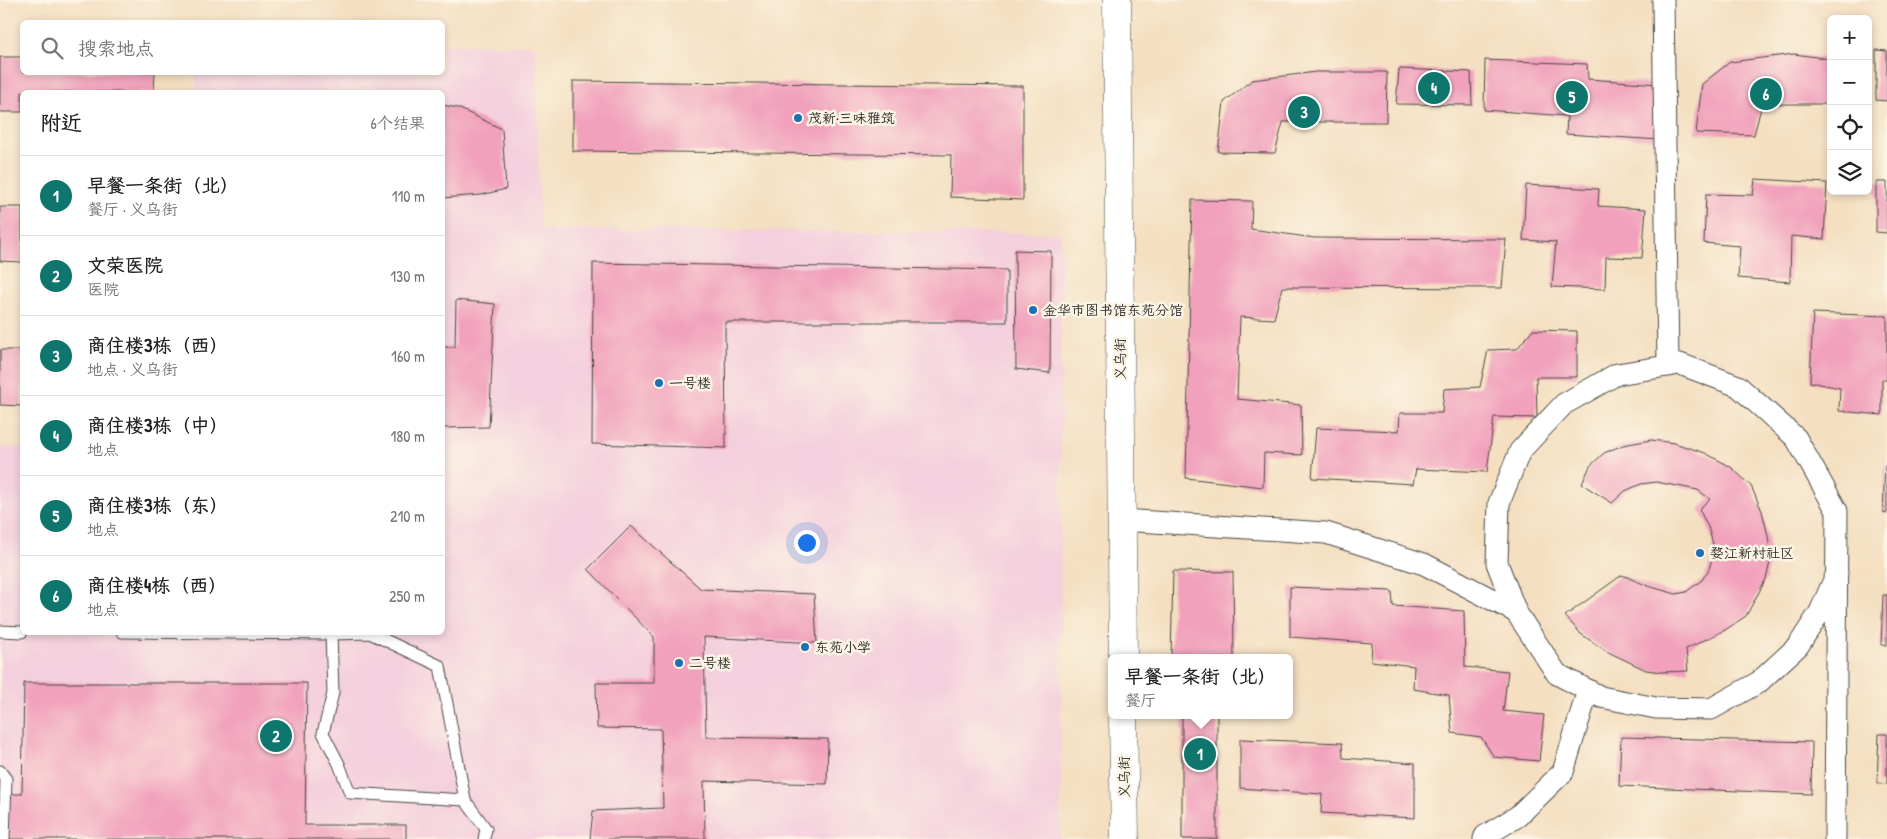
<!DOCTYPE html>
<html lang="zh">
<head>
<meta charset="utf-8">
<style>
  body { margin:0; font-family:"Patrick Hand","LXGW WenKai TC",sans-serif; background:#f6f6f6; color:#222 }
  .controls { position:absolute; right:15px; top:15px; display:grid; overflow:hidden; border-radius:8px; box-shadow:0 2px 8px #0003 }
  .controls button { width:45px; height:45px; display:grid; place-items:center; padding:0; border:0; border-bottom:1px solid #e0e0e0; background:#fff; color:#222; font:25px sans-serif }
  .you { position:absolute; left:806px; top:542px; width:18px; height:18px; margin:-12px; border:4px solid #fff; border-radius:50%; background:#1a73e8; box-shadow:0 0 0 8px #1a73e833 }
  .badge { display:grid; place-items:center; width:32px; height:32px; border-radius:50%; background:#0f766e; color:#fff; font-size:16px; font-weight:700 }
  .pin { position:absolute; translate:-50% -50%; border:2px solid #fff; box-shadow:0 1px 5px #0006 }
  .popup { position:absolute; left:1108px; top:654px; width:185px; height:65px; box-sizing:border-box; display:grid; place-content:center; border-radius:8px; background:#fff; filter:drop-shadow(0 1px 4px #0005); font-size:16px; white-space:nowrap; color:#767676 }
  .popup b { font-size:19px; color:#222 }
  .popup::after { content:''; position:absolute; left:50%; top:100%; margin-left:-10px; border:10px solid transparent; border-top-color:#fff }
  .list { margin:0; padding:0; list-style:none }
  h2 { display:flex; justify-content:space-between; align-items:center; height:65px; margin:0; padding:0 20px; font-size:21px }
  h2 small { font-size:16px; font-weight:400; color:#767676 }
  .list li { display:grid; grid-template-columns:32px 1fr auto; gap:15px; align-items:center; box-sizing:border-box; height:80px; padding:0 20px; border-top:1px solid #e0e0e0 }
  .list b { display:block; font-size:19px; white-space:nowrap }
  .list p { margin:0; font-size:16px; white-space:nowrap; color:#767676 }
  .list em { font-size:16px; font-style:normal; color:#767676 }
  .icon { flex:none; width:28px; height:28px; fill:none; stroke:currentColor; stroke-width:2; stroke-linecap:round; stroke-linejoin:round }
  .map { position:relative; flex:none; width:1887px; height:839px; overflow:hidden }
  .search { position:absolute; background:#fff; box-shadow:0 2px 8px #0003; left:20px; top:20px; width:425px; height:55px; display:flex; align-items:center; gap:12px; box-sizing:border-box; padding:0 18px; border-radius:8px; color:#767676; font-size:19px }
  .panel { position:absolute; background:#fff; box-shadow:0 2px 8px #0003; left:20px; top:90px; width:425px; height:545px; border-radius:8px }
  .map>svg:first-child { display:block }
  .built { fill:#f4cfdd }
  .building { fill:#f1a1bc }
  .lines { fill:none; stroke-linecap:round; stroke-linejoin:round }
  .lane-casing { stroke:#494642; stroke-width:13 }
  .street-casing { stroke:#494642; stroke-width:23 }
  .secondary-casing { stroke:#494642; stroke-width:29 }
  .lane { stroke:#fff; stroke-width:11 }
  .street { stroke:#fff; stroke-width:21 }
  .secondary { stroke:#fff; stroke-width:28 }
  .poi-dot { fill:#1f6fb2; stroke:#fcf5e5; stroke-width:2 }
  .labels { text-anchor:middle; stroke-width:5; stroke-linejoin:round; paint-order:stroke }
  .poi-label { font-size:14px; fill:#2b2b2b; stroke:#fcf5e5; text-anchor:start }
  .street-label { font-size:14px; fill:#2b2b2b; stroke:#fcf5e5 }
</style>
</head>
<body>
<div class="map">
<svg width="1887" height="839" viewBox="0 0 1887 839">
  <rect width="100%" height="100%" fill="#fcf5e5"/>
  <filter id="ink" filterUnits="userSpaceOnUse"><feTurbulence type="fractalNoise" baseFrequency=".02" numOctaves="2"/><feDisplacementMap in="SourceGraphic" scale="10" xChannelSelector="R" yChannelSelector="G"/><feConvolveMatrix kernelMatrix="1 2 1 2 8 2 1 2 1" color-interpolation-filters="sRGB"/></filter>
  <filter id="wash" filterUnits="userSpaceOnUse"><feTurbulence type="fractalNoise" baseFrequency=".0096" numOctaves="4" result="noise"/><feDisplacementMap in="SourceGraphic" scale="20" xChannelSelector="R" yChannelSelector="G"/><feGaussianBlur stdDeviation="1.12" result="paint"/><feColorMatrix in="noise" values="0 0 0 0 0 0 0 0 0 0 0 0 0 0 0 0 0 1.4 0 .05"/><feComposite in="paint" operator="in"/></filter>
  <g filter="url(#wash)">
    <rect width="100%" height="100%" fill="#f4dfc1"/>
    <polygon class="built" points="443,44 536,46 540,229 1061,233 1061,839 0,839 0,447 22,447 22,632 442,632 442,92 196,92 196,73 442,72"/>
    <g id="blocks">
      <g class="building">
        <polygon points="1876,50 1887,51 1887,101 1876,100"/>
        <polygon points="1794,54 1831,59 1831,104 1762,104 1754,135 1696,133 1702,84 1730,62"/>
        <polygon points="0,57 22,57 22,72 155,72 154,92 22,92 22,112 0,112"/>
        <polygon points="1485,60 1587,64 1588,79 1659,84 1660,140 1566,134 1567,116 1484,110"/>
        <polygon points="1399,69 1471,72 1472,105 1396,104"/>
        <polygon points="1316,72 1387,72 1386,122 1283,122 1275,153 1218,152 1224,102 1252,80"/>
        <polygon points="573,81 1023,86 1023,200 950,197 951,155 573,151"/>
        <polygon points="442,105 458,108 502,129 506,189 481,195 442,198"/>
        <polygon points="1755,179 1827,183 1824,239 1791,236 1790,282 1738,278 1740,246 1704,243 1706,194 1753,195"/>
        <polygon points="1876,182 1887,182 1887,233 1876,232"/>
        <polygon points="1526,185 1599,189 1598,206 1646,209 1642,258 1606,257 1605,289 1552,287 1556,242 1523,240"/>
        <polygon points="1192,200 1252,201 1251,229 1314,238 1506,239 1502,288 1282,287 1274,319 1240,317 1237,399 1301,405 1302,455 1264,453 1263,487 1186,478"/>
        <polygon points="0,207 22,207 22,262 0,261"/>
        <polygon points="1015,250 1051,251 1050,373 1016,369"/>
        <polygon points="593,263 1007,270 1007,322 725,322 726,448 592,444"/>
        <polygon points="456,300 495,304 489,427 442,428 442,347 455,347"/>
        <polygon points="1813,313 1887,316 1887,380 1882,380 1882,415 1839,411 1840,388 1810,382"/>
        <polygon points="1532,330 1577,331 1577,377 1536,377 1537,418 1494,417 1487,472 1416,469 1413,484 1312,478 1316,428 1399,431 1400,413 1442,413 1444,389 1480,387 1488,350 1517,349"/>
        <polygon points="0,350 22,350 22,406 0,405"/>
        <polygon points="1651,440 1674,443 1705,453 1731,467 1751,486 1762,511 1768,536 1771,558 1766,579 1746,616 1725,630 1686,649 1688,671 1662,672 1646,670 1606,651 1581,634 1565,616 1622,575 1648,586 1676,594 1686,592 1702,580 1709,569 1713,555 1713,544 1708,527 1699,509 1710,499 1698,490 1656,482 1641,484 1625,491 1612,503 1582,484 1590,466 1604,453 1623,445"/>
        <polygon points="1885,466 1887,466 1887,513 1883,512"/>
        <polygon points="631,526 701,589 814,594 817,643 704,637 706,737 828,739 827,784 704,781 705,839 590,839 593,811 663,808 661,729 597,728 596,683 654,683 654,637 588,569"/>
        <polygon points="1173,571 1233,572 1234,658 1171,658"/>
        <polygon points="1290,587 1392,591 1393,606 1464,611 1465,667 1508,671 1503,711 1544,715 1539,761 1494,757 1481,737 1452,733 1449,695 1413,689 1414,666 1371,661 1372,643 1290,637"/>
        <polygon points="1883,595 1887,595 1887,645 1881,645"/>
        <polygon points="24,683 307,683 305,825 406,825 406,839 0,839 0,794 22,794"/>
        <rect x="1182" y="715" width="35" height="124"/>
        <polygon points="1879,734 1887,734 1887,784 1877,783"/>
        <polygon points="1621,737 1812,742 1811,794 1619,786"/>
        <polygon points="1240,739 1342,743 1343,758 1415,763 1415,818 1321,813 1322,794 1240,788"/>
      </g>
    </g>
  </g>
  <g filter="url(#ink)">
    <use href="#blocks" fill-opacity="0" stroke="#494642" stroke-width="1"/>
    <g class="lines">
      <defs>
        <g id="lane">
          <polyline points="0,631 22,632"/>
          <polyline points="122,632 331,634 370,633 440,666 465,800 486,829 484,839"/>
          <polyline points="331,634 333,693 323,733 339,764 350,793 465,800"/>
          <polyline points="0,771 6,779 4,839"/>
        </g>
        <g id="street">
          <polyline points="1663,0 1668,366"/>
          <polyline points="1122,520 1326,533 1424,564 1516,612"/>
          <polyline points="1484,839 1485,836 1518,816 1563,772 1588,690"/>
          <polyline points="1835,839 1837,511 1796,438 1738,386 1680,364 1617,374 1564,404 1520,451 1499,503 1497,563 1516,612 1557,674 1601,697 1656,708 1711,709 1759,682 1798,646 1820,612 1837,573"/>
        </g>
        <g id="secondary">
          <polyline points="1117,0 1123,658"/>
          <polyline points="1123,715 1125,839"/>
        </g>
      </defs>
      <use href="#lane" class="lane-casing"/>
      <use href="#street" class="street-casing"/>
      <use href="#secondary" class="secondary-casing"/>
      <use href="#lane" class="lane"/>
      <use href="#street" class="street"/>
      <use href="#secondary" class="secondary"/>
    </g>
  </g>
  <g class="poi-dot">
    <circle cx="798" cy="118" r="5"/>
    <circle cx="1033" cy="310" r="5"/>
    <circle cx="659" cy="383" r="5"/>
    <circle cx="1700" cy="553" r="5"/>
    <circle cx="805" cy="647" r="5"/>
    <circle cx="679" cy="663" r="5"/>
  </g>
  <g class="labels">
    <g class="poi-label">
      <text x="808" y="123">茂新·三味雅筑</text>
      <text x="1043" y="315">金华市图书馆东苑分馆</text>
      <text x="669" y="388">一号楼</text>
      <text x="1710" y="558">婺江新村社区</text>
      <text x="815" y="652">东苑小学</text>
      <text x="689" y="668">二号楼</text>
    </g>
    <g class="street-label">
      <text transform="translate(1120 359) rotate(-91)" y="5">义乌街</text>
      <text transform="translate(1124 777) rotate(-91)" y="5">义乌街</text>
    </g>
  </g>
</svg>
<div class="controls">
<button>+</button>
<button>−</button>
<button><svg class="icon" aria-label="locate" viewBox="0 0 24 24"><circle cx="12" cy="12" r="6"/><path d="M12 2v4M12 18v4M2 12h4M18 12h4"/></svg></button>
<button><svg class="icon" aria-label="layers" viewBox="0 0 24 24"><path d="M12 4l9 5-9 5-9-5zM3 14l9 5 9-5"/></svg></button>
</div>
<div class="you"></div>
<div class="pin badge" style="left:1200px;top:754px">1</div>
<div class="popup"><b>早餐一条街（北）</b>餐厅</div>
<div class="pin badge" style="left:276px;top:736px">2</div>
<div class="pin badge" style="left:1304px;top:112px">3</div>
<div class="pin badge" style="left:1434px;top:88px">4</div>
<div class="pin badge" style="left:1572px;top:97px">5</div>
<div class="pin badge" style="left:1766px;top:94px">6</div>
<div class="search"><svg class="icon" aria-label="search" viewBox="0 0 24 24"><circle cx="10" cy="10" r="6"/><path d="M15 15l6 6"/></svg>搜索地点</div>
<section class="panel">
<h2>附近<small>6个结果</small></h2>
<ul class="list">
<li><span class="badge">1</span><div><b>早餐一条街（北）</b><p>餐厅 · 义乌街</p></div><em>110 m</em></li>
<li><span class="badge">2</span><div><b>文荣医院</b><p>医院</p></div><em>130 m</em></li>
<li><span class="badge">3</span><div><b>商住楼3栋（西）</b><p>地点 · 义乌街</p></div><em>160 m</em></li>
<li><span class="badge">4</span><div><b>商住楼3栋（中）</b><p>地点</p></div><em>180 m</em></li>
<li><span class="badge">5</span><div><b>商住楼3栋（东）</b><p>地点</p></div><em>210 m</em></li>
<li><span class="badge">6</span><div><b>商住楼4栋（西）</b><p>地点</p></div><em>250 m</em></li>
</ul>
</section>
</div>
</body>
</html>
